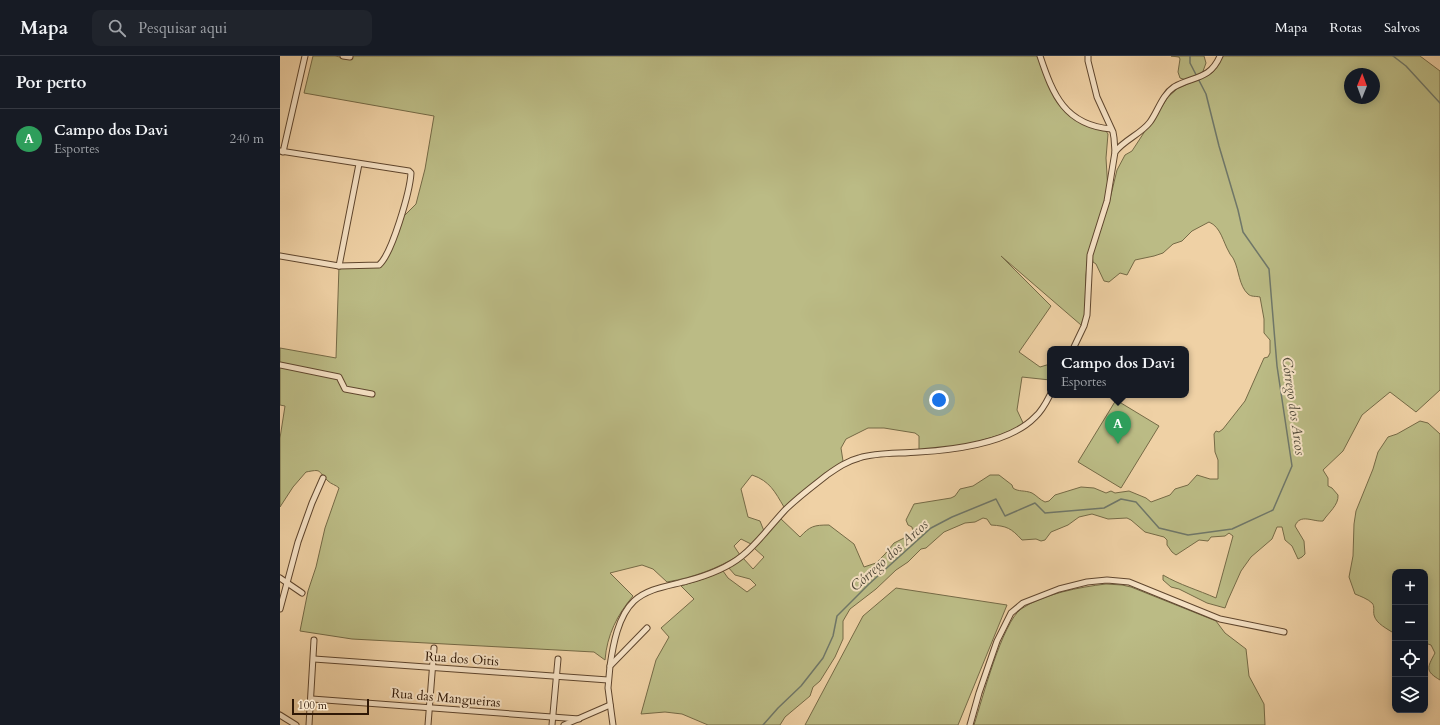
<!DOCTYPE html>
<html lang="pt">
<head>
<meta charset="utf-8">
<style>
  body { margin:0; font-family:Cardo,serif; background:#20242c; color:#f1f3f6 }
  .controls { position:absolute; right:12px; bottom:12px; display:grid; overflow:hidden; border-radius:8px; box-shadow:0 2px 10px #0003 }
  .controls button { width:36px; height:36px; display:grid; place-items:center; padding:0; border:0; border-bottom:1px solid #363941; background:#171b24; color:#f1f3f6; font:20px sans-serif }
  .compass { position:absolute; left:1064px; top:12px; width:36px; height:36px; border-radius:50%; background:#171b24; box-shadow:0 2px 10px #0003; rotate:1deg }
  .scale { position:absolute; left:12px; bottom:10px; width:77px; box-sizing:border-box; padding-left:4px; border:2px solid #2f1806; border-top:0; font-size:11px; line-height:14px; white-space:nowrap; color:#2f1806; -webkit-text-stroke:3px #f5e1c4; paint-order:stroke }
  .you { position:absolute; left:659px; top:344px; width:14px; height:14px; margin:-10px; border:3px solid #fff; border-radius:50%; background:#1a73e8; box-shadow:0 0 0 6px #1a73e833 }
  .badge { display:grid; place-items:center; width:26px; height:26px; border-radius:50%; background:#c59692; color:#fff; font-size:13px; font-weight:700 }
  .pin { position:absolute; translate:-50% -33px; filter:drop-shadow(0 1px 2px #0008) }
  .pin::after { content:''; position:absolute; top:21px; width:14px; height:12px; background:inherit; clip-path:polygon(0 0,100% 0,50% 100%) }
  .popup { position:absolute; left:767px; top:290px; width:142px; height:52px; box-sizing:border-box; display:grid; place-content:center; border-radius:8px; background:#171b24; filter:drop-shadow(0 1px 3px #0005); font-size:13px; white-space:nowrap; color:#9ea1a6 }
  .popup b { font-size:15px; color:#f1f3f6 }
  .popup::after { content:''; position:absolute; left:50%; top:100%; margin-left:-8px; border:8px solid transparent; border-top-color:#171b24 }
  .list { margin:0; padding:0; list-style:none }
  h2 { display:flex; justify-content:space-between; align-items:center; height:52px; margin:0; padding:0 16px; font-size:17px }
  h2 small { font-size:13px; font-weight:400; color:#9ea1a6 }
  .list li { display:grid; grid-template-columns:26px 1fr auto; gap:12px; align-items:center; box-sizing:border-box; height:60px; padding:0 16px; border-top:1px solid #363941 }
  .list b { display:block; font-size:15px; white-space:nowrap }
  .list p { margin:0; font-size:13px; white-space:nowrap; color:#9ea1a6 }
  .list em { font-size:13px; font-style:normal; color:#9ea1a6 }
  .icon { flex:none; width:22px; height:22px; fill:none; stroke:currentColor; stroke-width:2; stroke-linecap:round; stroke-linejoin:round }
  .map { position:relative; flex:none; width:1160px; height:669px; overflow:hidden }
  header { display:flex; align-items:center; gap:24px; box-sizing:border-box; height:56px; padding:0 20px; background:#171b24; border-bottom:1px solid #363941 }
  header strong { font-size:19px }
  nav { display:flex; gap:22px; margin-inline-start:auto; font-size:14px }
  .search { width:280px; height:36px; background:#20242c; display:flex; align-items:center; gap:10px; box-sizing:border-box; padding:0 14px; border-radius:8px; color:#9ea1a6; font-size:15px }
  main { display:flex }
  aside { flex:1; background:#171b24 }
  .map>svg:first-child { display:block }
  .green { fill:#bbbb85; stroke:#756a46; fill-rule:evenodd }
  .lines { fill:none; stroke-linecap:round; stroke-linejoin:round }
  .stream { stroke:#6f7769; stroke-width:1.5 }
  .minor-casing { stroke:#5f462e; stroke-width:7 }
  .minor { stroke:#f5e1c4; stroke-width:5 }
  .labels { text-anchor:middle; stroke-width:4; stroke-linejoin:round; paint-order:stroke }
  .street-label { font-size:13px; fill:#2f1806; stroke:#f5e1c4 }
  .water-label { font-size:14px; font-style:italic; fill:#4f4838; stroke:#f5e1c4 }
</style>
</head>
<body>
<header>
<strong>Mapa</strong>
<div class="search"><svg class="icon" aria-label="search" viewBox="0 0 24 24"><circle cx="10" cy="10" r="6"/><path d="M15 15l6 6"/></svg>Pesquisar aqui</div>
<nav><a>Mapa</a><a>Rotas</a><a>Salvos</a></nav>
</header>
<main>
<aside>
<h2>Por perto<small></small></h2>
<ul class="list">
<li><span class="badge" style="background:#2e9e5b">A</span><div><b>Campo dos Davi</b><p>Esportes</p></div><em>240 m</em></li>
</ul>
</aside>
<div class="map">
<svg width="1160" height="669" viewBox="0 0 1160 669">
  <rect width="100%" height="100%" fill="#efd1a5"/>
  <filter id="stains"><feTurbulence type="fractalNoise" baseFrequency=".005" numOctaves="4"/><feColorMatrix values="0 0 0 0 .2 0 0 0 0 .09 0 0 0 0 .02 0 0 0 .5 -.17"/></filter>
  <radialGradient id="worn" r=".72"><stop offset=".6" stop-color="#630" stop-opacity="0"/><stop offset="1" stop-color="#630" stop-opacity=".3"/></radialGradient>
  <g class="green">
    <path d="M 33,0 L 55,0 L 71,3 L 71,0 L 758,0 C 765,19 773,46 788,58 C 798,67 814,71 826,75 L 828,78 L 826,102 L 828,135 L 808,199 L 806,219 L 805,258 L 801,269 L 721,200 L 771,250 L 739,296 L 760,311 L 770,308 L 770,324 L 742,321 L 737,354 L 744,369 L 720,379 L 679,391 L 639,394 L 639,380 L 635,377 L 604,372 L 588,372 L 566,383 L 561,392 L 563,405 L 504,451 C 495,436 490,425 472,419 L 461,433 L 468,461 L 480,465 L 484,475 L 471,488 L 461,483 L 454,490 L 460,499 C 436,513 415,521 387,526 L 373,513 L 362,509 L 330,517 L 353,540 C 337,559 327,579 325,604 L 314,596 L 72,583 L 20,575 L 28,535 L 36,511 L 45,472 L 59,432 C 56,429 51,428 48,425 C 37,414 42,413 26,416 L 13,431 L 0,451 L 0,382 L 5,350 L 0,349 L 0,292 L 56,302 L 59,210 L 102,207 L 120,164 L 136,148 L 145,113 L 154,60 L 24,37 Z"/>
    <polygon points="891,0 924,0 926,7 922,18 906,24 900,22 898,16 900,3 899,1"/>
    <path d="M 942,0 L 1140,0 L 1160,15 L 1160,334 L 1136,356 L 1110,336 L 1082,359 L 1063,395 L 1043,414 L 1048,422 L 1048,430 L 1052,432 L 1058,439 C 1059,449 1048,457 1043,465 C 1033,466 1020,457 1015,470 L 1024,485 L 1025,498 L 1022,501 L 1018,503 L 1012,490 L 1005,484 L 1002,471 L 997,471 L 992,483 L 971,501 L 961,515 L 948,544 L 945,552 L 927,547 L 899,533 L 891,531 L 883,524 L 883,519 C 900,529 918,534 936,542 L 953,480 L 949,477 L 945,480 L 931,481 L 928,485 L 919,484 L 896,499 L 892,496 L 887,489 L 887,484 L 884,481 L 865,476 L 851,464 L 847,462 L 828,463 L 812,458 L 799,461 L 788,469 L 771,476 L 765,484 L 761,485 L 756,483 L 742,484 C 731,472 727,470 711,469 L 707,463 L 703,462 L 695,466 L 685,467 L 664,476 L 646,492 L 641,493 L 628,506 L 616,514 L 596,533 L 570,553 L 563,565 L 563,583 L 555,601 L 540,625 L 533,631 L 530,640 L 505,661 L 500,669 L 428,669 L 402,658 L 385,656 L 361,658 L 376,604 L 389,581 L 381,572 L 414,543 L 401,530 L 426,522 L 443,515 L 448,522 L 467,536 L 476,529 L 470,523 L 455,519 L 448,511 L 463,502 L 473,513 L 484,501 L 474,492 L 500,462 L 520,481 C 530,470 534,469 549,469 L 574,488 L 584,511 L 596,507 L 605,498 L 614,487 L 630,479 L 633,476 L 632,471 L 628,469 L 626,464 L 634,448 L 671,442 L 675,440 L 680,433 L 693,430 L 710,419 L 719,419 L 732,429 L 733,432 C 738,436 745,434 752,437 C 756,439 760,444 765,446 L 769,445 L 775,439 L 801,431 L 814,432 L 826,437 L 831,435 L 835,437 L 849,435 L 866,442 L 871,446 L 890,439 L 895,433 L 908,429 L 917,419 L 930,423 L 938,423 L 938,404 L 935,396 L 934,378 L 936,375 L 939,376 L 943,373 L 965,345 L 984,302 L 988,301 L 990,297 L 990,284 L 984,277 L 984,263 L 980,241 C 976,240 971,241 968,238 C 959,230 959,214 954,204 C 953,201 950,199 949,196 C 943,186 941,171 929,166 L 912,175 L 902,185 L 893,188 L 883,197 L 874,200 L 855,204 L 847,219 L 840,217 L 829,226 L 824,225 L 816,208 L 813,206 L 812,199 L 829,147 L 837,114 L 845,99 L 852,95 L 865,75 L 871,68 L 888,41 L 898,32 L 927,20 L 933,16 ZM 1070,18 L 1094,18 L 1094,42 L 1070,42 Z"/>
    <polygon points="836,344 879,370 841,432 798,406"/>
    <path d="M 1140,365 L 1148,367 L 1160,378 L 1160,624 C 1145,615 1147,612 1155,597 L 1151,589 L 1145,587 L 1145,516 L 1115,516 L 1115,578 C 1108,573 1096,568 1094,559 C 1093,555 1095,550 1092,547 C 1088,543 1080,540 1075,538 L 1069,521 L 1073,500 L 1074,468 L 1076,455 L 1093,413 L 1098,396 L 1108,381 L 1117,378 Z"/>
    <path d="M 826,528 L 842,529 L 851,531 L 936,565 L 945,577 L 966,593 L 969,620 L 984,648 L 985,669 L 694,669 C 702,644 722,567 741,553 C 763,538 800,531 826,528 Z"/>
    <polygon points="616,532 727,549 678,669 525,669 583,560"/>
  </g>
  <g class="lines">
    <g class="stream">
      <polyline points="1113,0 1126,10 1160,47"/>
      <polyline points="483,669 498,652 521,630 543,602 553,580 557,560 589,528 651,472 672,461 716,443 725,460 755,447 765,457 824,452 841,443 856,446 879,472 908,479 952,473 993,454 1012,410 997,310 989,213 963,176 958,154 939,90 926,38 910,7 910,0"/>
    </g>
    <defs>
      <g id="minor">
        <polyline points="63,0 70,1"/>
        <path d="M 760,0 C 773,39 785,69 831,73"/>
        <polyline points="808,0 808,5 817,41 833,76 834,82 835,96"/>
        <path d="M 0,95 L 129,115 L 131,117 C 130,135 112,198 99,209 L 59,210 L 0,200"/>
        <polyline points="3,96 25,0"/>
        <polyline points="59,210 79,108"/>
        <path d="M 793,293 L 804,270 L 807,259 L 810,199 L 827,145 L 835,96 C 844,84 861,78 870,66 C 878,55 882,39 894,31 C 913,20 930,24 940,0"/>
        <polyline points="0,309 59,321 65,333 92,338"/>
        <polyline points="0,522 22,537"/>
        <polyline points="0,553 18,486 32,447 43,422"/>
        <polyline points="34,603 328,624"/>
        <path d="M 330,610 C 333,589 338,560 354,545 C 368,532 389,530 407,525 C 426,520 446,513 462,500 C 478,487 491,469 505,454 C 518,441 533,430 547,419 C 557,412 567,405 579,402 C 598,396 619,398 639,396 C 673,394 730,387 755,361 C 762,355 766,347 770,339"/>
        <polyline points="32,643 299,663"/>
        <polyline points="0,659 16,669"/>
        <polyline points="29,669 34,584"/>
        <polyline points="148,669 154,592"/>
        <polyline points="272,669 278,603"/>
        <polyline points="284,669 330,649"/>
        <polyline points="333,669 328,632 330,610 367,572"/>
        <polyline points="690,669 699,637 717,585 731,557 743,547 779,533 807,526 827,524 849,526 940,563 1004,576"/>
      </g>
    </defs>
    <use href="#minor" class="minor-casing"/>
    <use href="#minor" class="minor"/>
  </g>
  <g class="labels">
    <g class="street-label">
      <text transform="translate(182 602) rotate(4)" y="5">Rua dos Oitis</text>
      <text transform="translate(166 641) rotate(5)" y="5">Rua das Mangueiras</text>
    </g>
    <g class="water-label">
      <text transform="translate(1014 350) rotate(82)" y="5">Córrego dos Arcos</text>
      <text transform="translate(609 499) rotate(-42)" y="5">Córrego dos Arcos</text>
    </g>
  </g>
  <rect width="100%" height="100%" filter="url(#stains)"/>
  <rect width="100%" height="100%" fill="url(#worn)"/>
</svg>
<div class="controls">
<button>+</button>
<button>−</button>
<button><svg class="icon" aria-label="locate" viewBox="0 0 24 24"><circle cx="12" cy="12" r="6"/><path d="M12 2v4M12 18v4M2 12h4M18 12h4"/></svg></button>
<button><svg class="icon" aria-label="layers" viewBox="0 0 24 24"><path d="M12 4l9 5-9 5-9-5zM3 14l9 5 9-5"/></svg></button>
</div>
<svg class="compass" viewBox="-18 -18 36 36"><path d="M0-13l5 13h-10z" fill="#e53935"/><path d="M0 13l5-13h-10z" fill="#9ea1a6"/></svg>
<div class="scale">100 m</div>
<div class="you"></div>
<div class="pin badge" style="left:838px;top:388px;background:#2e9e5b">A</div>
<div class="popup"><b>Campo dos Davi</b>Esportes</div>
</div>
</main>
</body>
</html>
